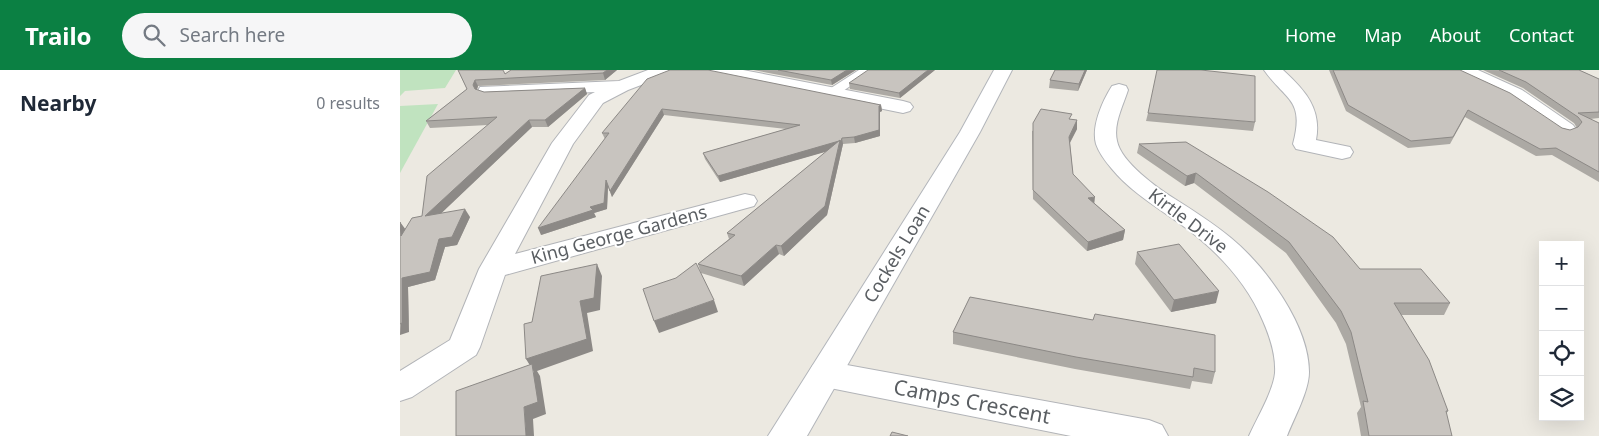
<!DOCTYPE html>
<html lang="en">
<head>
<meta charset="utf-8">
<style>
  body { margin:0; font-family:"Noto Sans",sans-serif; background:#f6f6f7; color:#1f2937 }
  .controls { position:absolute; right:15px; bottom:15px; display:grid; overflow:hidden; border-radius:0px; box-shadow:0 5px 20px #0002 }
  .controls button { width:45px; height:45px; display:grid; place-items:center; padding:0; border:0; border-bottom:1px solid #e0e1e3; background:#fff; color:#1f2937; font:25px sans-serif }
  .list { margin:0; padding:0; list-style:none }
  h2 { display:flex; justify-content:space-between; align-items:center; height:65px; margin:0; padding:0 20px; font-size:21px }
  h2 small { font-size:16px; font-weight:400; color:#747a83 }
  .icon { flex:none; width:28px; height:28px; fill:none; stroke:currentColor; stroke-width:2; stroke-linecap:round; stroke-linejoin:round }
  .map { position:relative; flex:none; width:1199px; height:366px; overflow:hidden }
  header { display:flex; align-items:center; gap:30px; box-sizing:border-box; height:70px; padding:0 25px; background:#0b8043; color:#fff }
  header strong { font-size:24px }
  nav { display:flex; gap:28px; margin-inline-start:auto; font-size:18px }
  .search { width:350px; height:45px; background:#f6f6f7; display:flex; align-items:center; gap:12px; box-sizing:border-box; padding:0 18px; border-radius:28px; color:#747a83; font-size:19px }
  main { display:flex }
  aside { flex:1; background:#fff }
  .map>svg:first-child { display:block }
  .green { fill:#c0e3bf }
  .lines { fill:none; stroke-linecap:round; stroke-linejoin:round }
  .lane-casing { stroke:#b2b4b8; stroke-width:2 }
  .street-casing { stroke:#b2b4b8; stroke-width:2 }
  .secondary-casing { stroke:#b3b6bb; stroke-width:2 }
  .lane { fill:#fff; fill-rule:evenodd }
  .street { fill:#fff; fill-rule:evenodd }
  .secondary { fill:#fff; fill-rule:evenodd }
  .wall { fill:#aca9a4 }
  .shaded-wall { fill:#8c8986 }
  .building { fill:#c8c4bf; stroke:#8c8986 }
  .labels { text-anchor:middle; stroke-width:4; stroke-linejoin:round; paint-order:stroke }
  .street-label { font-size:18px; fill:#5a5e62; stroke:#fff }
  .near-street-label { font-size:21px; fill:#5a5e62; stroke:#fff }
</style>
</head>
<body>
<header>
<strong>Trailo</strong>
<div class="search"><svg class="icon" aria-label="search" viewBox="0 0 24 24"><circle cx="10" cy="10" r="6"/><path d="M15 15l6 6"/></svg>Search here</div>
<nav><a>Home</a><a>Map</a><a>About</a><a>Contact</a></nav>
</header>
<main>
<aside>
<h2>Nearby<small>0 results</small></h2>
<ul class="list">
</ul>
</aside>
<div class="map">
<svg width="1199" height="366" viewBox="0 0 1199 366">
  <rect width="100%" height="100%" fill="#ece9e1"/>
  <g class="green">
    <polygon points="0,0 56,0 45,18 5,21 0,26"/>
    <polygon points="38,34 0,103 0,36"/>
  </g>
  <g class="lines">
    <defs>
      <polygon id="lane" points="459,0 473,0 436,26 428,26 426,23 428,20"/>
      <g id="street">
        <polygon points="248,0 273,0 270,4 228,20 203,33 173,74 115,184 345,124 354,126 357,131 354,136 105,205 80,277 76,285 12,327 0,331 0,301 50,270 79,199 152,73 189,25 195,22 87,27 80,25 78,21 80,17 219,11"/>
        <polygon points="307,0 343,0 503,31 510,33 513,37 510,41 503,43 316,5 310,4"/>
        <path d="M 864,0 L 883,0 C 905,20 922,39 916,70 L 950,77 L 953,82 L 950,87 L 942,89 L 896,79 L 893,74 C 905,29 886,31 864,0 Z"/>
        <polygon points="1055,0 1078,0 1122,20 1173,55 1176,59 1173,63 1166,65 1159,63 1108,28 1058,4"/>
        <path d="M 719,14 L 726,16 L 728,20 C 723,36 713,54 717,71 C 721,92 757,118 775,129 C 794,141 813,153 831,168 C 865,196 909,255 909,302 C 909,321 894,348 887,366 L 849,366 C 857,348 873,322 875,303 C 876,285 870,267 863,251 C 850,220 827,192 801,170 C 772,145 737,129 712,99 C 706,92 699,83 696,74 C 691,56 703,30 712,16 Z"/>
        <polygon points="425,291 749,350 762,355 768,366 671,366 425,317 413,313 408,304 413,295"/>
      </g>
      <polygon id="secondary" points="594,0 612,0 580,62 407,366 368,366 560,62"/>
    </defs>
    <use href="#lane" class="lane-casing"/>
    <use href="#street" class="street-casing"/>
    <use href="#secondary" class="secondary-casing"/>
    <use href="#lane" class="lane"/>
    <use href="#street" class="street"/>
    <use href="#secondary" class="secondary"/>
  </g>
  <g class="wall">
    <polygon points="58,0 105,4 111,0 217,0 205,10 78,16 77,20 84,22 185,18 187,24 148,57 132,57 41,143 70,147 57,175 45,177 35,210 8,217 9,262 0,152 5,160 22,146 88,55 30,58 26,51 67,19"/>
    <polygon points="353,0 456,0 432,15"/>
    <polygon points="535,0 500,28 450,19 449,13"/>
    <polygon points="655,0 687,0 678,21 649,18 650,10"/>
    <polygon points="929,0 1060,0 1162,58 1170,60 1177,58 1174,53 1123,18 1083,0 1179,0 1199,9 1199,48 1190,49 1199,53 1199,112 1152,85 1136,86 1065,47 1050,74 1008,78 946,41"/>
    <polygon points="308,1 481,35 482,41 480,42 480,66 455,73 443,74 427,145 384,186 379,184 344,216 301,203 298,194 329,169 327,163 427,81 320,112 305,89 303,83 386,59 264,45 212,127 208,117 207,139 194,143 196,147 141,165 205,69 202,63"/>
    <polygon points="748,43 855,52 853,61 746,51"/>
    <polygon points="671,50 677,50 677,59 670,73 673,104 694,133 725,160 723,170 687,181 633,129 632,61"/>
    <polygon points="786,72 960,199 1050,233 1044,245 1001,245 1048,341 1046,344 1052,366 961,366 957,343 961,337 946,274 936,253 886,183 794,113 785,116 737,83 739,74"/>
    <polygon points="737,182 816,233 771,242 735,194"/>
    <polygon points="570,227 815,302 812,314 792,311 790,319 675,299 553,274 553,262"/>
  </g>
  <g class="shaded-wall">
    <polygon points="207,0 217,0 205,10 203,3"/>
    <polygon points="447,0 456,0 432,15 431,10"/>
    <polygon points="528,0 535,0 500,28 499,23"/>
    <polygon points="685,0 687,0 678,21 679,14"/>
    <polygon points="75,10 78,16 76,22 73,15"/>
    <polygon points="185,18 187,24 148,57 145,50"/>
    <polygon points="481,35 482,41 480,42 480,66 455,73 454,67 479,36"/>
    <polygon points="262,39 264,45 212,127 210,121"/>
    <polygon points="129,50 132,57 30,154 25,146"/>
    <polygon points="677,50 677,59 668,76 669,67"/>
    <polygon points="442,68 443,74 427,145 384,186 381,176 439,78 320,112 318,106"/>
    <polygon points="796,103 794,113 785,116 787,106"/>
    <polygon points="206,110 208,116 207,139 194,143 196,147 141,165 138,158 190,137"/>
    <polygon points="695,127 694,136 688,128"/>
    <polygon points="65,139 70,147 57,175 45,177 35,210 8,217 9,262 0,265 2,208 39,169"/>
    <polygon points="0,152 6,160 1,166"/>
    <polygon points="725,160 723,170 687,181 688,172"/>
    <polygon points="376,175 379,184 344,216 341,206"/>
    <polygon points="197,194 202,206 200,240 187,243 193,281 137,301 140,306 146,344 133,349 134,366 126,366 124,337 134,302 126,289 180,231"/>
    <polygon points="819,221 816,233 771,242 774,230"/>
    <polygon points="314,230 318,242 259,263 254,251"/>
  </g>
  <g class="building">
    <polygon points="58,0 103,0 105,4 111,0 207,0 203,3 75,10 73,15 75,19 84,22 185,18 145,50 129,50 25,146 65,139 52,167 39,169 30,202 2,208 2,253 0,254 0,152 1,166 12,148 22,146 27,106 97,47 26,51 67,19"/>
    <polygon points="270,0 308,0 481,35 479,36 479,60 454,67 442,68 441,71 440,71 440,70 439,71 318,106 303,83 400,55 262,39 210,121 206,110 204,133 190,137 193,140 138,158 209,63 202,63 247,9"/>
    <polygon points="378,0 447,0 431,10"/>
    <polygon points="468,0 528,0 499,23 449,13"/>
    <polygon points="655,0 685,0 679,14 650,10"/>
    <polygon points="757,0 801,0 855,6 855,52 748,43"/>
    <polygon points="933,0 1060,0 1110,23 1162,58 1170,60 1178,57 1182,52 1178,47 1126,12 1099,0 1179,0 1199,9 1199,42 1178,43 1199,53 1199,102 1156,78 1140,79 1068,40 1053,67 1011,71 948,35"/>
    <polygon points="641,39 672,44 669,49 677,50 669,67 673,104 695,127 688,128 725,160 688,172 633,120 633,53"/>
    <polygon points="440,70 425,136 381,176 376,175 341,206 298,194 335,165 327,163"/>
    <polygon points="786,72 868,122 933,167 960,199 1021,199 1050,233 994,233 1029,290 1048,341 1046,341 1052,366 969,366 963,331 968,332 951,262 941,241 889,172 796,103 787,106 739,74"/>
    <polygon points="779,174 819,221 774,230 737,182"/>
    <polygon points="296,193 314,230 254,251 243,219 276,208"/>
    <polygon points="197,194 194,228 180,231 187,269 126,289 124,254 132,252 141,206"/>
    <polygon points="570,227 693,250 695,244 815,265 815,302 794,298 793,307 676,287 553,262"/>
    <polygon points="132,294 138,332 124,337 126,366 56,366 56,321"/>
    <polygon points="492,362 508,366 490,366"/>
  </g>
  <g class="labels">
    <g class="street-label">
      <text transform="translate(788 151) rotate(37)" y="6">Kirtle Drive</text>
      <text transform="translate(219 165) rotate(-15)" y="6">King George Gardens</text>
      <text transform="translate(497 184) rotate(-59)" y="6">Cockels Loan</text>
    </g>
    <g class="near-street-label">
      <text transform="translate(572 332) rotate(11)" y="7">Camps Crescent</text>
    </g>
  </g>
</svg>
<div class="controls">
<button>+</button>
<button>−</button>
<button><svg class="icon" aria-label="locate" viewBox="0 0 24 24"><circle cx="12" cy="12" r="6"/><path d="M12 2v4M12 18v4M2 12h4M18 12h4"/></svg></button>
<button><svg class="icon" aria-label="layers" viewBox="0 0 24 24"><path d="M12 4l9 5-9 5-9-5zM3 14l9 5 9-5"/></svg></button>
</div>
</div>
</main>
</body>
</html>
